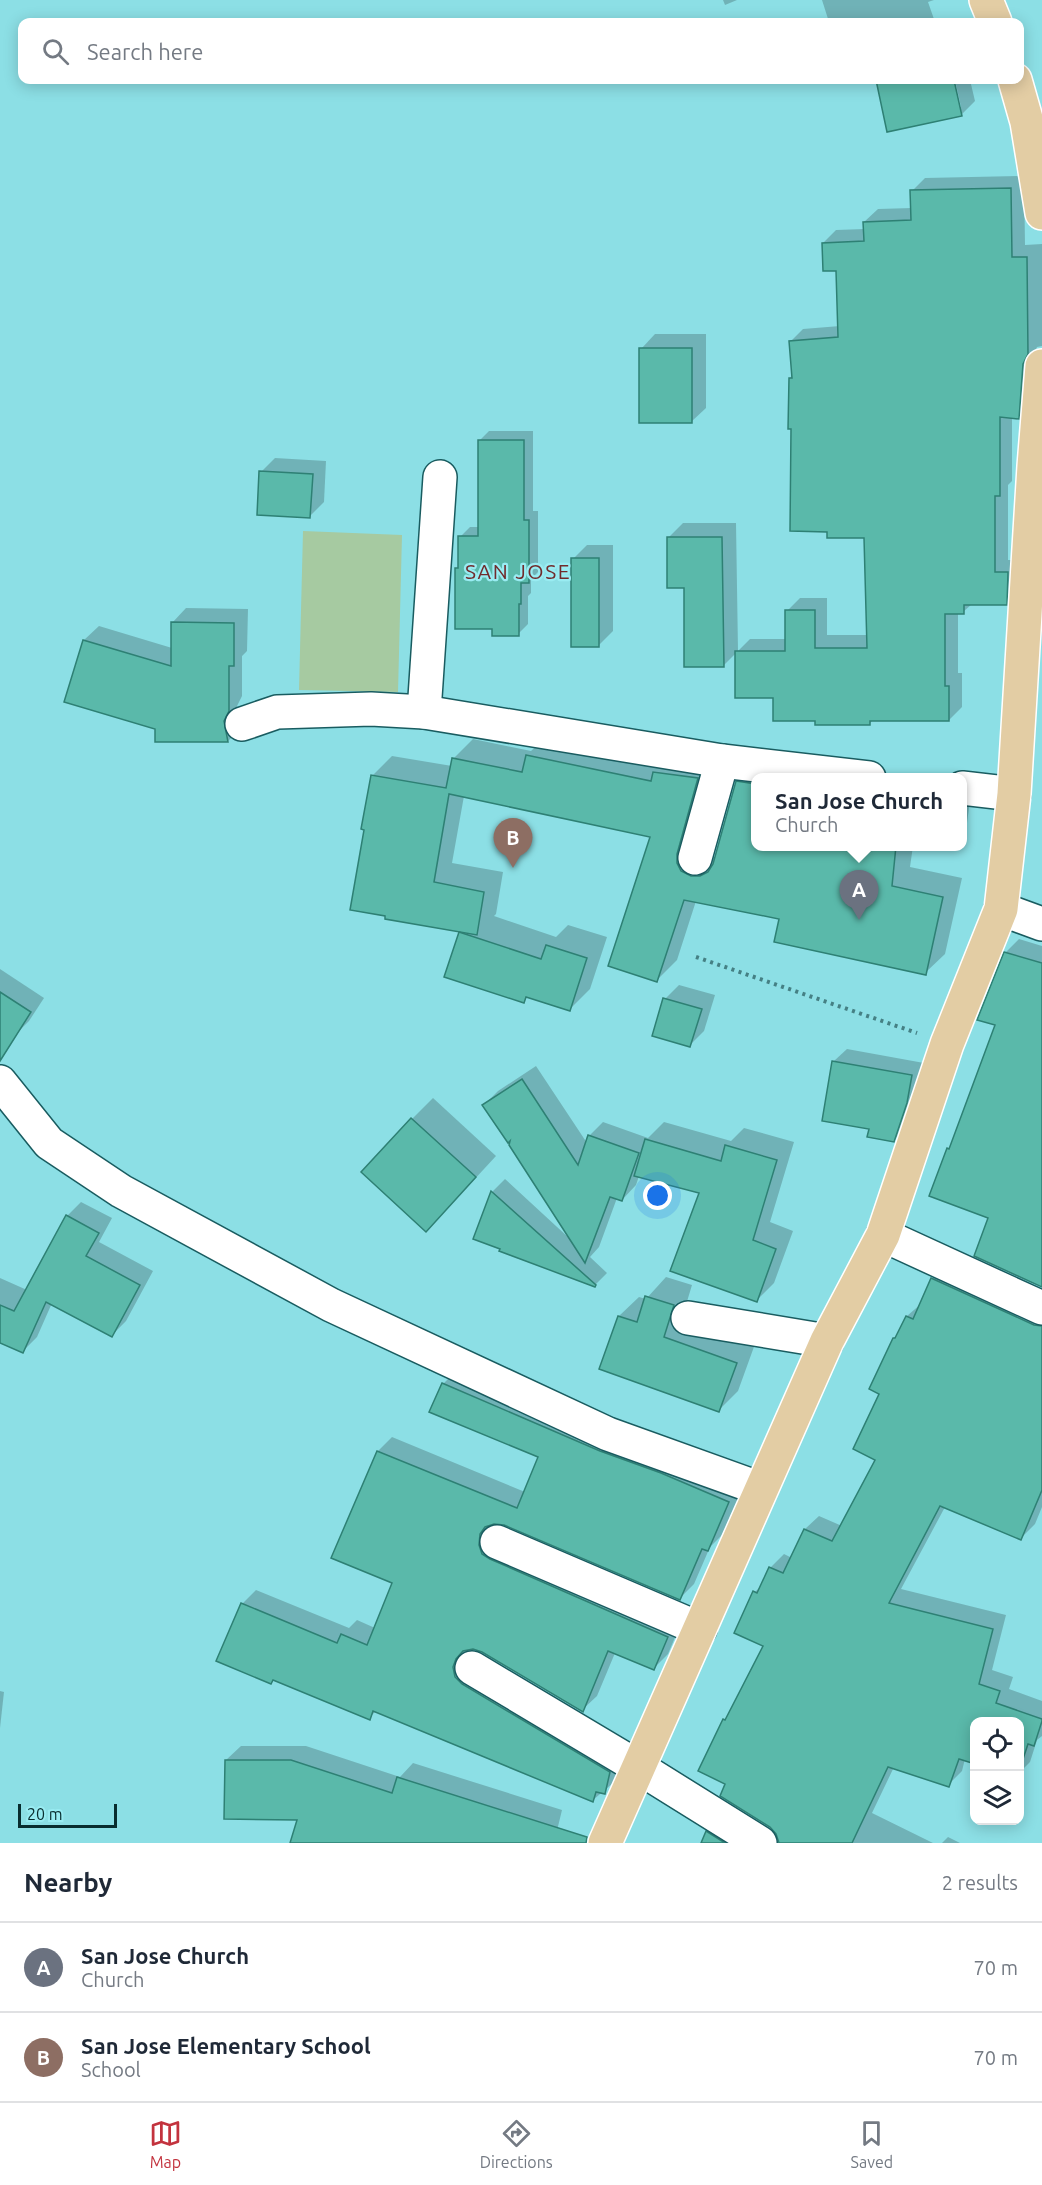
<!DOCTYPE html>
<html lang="en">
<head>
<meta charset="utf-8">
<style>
  body { margin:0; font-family:Ubuntu,sans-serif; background:#f2f2f3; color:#1f2937 }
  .controls { position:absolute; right:18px; bottom:18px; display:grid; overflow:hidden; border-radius:12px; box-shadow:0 3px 15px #0003 }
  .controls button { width:54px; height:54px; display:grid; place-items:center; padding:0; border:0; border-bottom:2px solid #e0e1e3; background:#fff; color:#1f2937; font:30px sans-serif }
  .scale { position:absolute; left:18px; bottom:15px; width:99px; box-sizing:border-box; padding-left:6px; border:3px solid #082d2f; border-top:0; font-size:16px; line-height:21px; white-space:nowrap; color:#082d2f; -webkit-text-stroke:4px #99ecf2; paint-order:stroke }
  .you { position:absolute; left:658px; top:1196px; width:21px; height:21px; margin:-15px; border:4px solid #fff; border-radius:50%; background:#1a73e8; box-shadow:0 0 0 9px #1a73e833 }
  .badge { display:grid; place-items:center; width:39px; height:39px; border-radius:50%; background:#c3333e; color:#fff; font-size:20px; font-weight:700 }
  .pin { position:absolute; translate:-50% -50px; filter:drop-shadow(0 2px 3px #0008) }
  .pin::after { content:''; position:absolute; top:32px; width:21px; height:18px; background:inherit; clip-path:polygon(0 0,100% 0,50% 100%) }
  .popup { position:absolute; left:751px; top:773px; width:216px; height:78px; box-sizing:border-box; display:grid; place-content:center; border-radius:12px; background:#fff; filter:drop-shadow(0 2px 4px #0005); font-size:20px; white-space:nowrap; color:#747a83 }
  .popup b { font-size:22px; color:#1f2937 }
  .popup::after { content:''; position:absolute; left:50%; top:100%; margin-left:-12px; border:12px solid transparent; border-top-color:#fff }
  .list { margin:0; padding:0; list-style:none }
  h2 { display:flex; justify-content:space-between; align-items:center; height:78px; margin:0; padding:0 24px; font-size:26px }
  h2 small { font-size:20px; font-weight:400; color:#747a83 }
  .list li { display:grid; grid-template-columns:39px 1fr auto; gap:18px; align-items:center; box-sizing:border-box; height:90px; padding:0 24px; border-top:2px solid #e0e1e3 }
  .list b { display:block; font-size:22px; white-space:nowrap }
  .list p { margin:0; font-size:20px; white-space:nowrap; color:#747a83 }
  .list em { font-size:20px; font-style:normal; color:#747a83 }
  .icon { flex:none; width:33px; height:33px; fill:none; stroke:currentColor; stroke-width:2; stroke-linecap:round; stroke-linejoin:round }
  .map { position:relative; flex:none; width:1042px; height:1843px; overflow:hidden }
  .search { position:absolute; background:#fff; box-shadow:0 3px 15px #0003; left:18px; right:18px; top:18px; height:66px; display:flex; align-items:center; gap:15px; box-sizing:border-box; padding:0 21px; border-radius:12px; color:#747a83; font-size:22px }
  .sheet { height:258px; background:#fff }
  nav { display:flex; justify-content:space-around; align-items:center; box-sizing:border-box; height:84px; border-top:2px solid #e0e1e3; background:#fff; font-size:16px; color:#747a83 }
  nav a { display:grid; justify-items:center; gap:3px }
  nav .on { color:#c3333e }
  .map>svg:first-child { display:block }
  .green { fill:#a6caa1 }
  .shadow { fill:#0003 }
  .building { fill:#5ab9aa; stroke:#2e8074; stroke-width:1.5 }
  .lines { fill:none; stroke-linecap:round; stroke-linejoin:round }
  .minor-casing { stroke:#195c60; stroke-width:36 }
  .major-casing { stroke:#fff; stroke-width:36 }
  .path { stroke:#458084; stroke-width:4; stroke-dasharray:3 4.5; stroke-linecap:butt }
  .minor { stroke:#fff; stroke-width:33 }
  .major { stroke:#e3cda4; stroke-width:33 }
  .labels { text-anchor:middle; stroke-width:4.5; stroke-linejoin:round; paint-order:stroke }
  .quarter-label { font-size:21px; letter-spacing:1.5px; fill:#712b2c; stroke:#99ecf2 }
</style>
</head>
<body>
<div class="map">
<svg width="1042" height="1843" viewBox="0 0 1042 1843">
  <rect width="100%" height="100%" fill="#8cdfe5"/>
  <polygon class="green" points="303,531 402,535 398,692 299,690"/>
  <g class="shadow">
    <polygon points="723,0 737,0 725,5"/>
    <polygon points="822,0 934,0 928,2 935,22 829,22"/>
    <polygon points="877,80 952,80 958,107 961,107 955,80 970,80 975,101 961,115 889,130"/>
    <polygon points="1024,176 1025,245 1042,244 1042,346 1037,347 1036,350 1032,404 1018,417 1012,416 1012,481 1008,485 1008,560 1012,560 1012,590 999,604 972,604 963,612 958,612 958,673 962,673 962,707 949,720 873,720 870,723 775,697 737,652 723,666 686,586 668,538 683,523 736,523 738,651 750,639 787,639 787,611 800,598 827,598 827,635 868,635 866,537 793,427 790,378 793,375 790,342 803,329 840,326 838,269 823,243 836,230 865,229 864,222 878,209 912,208 912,191 925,178"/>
    <polygon points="655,334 706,334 706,408 691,422 641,349"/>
    <polygon points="489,431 533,431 533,511 538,511 538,572 531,579 531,593 528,596 528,624 518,634 494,628 457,569 460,566 460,537 470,527 479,527 479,441"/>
    <polygon points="275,458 326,461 324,502 310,516 261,472"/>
    <polygon points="587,545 613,545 613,631 599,645 573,559"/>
    <polygon points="186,608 248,609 247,651 242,656 242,696 237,706 242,727 228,741 156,728 66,701 84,640 99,626 172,648 172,623"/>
    <polygon points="547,736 716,759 711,857 716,857 737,782 757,763 756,846 913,846 910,867 962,878 945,954 925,973 781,918 696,901 677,960 657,980 652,836 464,796 452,863 503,872 496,914 494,916 556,937 568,925 607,937 590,989 569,1010 528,996 524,1001 460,933 462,931 386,917 373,775 392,756 452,766 454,758 473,739 531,751"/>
    <polygon points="962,785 972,786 967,823 962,828"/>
    <polygon points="1019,939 1042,946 1042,1286 990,1217 931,1195 949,1149 952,1145 997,1024 1005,953"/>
    <polygon points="0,969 44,998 29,1021 15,1035 0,1025"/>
    <polygon points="679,985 715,995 704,1031 690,1045 665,999"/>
    <polygon points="847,1049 924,1063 907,1128 894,1140 870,1128 834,1061"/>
    <polygon points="536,1066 587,1143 589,1136 603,1122 648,1138 664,1122 731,1141 744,1128 794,1142 770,1222 793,1231 774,1283 756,1301 701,1192 639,1176 636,1185 622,1200 617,1198 599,1247 590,1257 607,1273 595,1285 475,1238 493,1191 505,1179 569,1238 514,1135 484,1105 498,1091"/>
    <polygon points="433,1098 496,1156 447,1209 412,1119"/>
    <polygon points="81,1202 112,1218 99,1242 153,1271 126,1321 112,1335 52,1303 37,1337 23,1351 0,1341 0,1278 27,1290 67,1216"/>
    <polygon points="946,1265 1042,1309 1042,1507 1035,1524 1021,1538 945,1507 901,1589 1006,1615 992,1670 1013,1677 1009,1689 1042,1701 1042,1736 1037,1740 1030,1762 1020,1772 1020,1722 974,1722 962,1771 948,1785 894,1767 872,1813 933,1843 780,1843 778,1833 727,1783 724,1720 730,1714 765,1645 755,1592 763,1584 770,1568 784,1554 792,1558 805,1529 819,1516 842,1526 877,1459 881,1393 894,1338 899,1334 907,1316 922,1303 932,1279"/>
    <polygon points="666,1277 692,1285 682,1318 755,1344 738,1391 719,1410 601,1368 619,1316 639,1297 646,1299"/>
    <polygon points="457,1370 743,1488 722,1535 710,1547 694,1584 680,1598 505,1523 493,1522 492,1530 681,1623 668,1654 654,1668 615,1653 597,1696 582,1710 482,1651 473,1648 468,1649 469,1662 624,1758 619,1778 593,1800 376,1711 369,1718 242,1604 256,1590 349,1628 357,1620 375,1628 394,1582 378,1451 392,1437 525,1492 540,1456 443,1384"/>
    <polygon points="0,1691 4,1692 0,1728"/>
    <polygon points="241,1746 306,1746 400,1777 413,1763 562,1810 554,1843 291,1843 299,1818 226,1760"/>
    <polygon points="721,1818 761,1843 703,1843 707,1832"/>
    <polygon points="948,1837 960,1843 942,1843"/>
  </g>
  <g class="building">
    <polygon points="876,80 954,80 962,116 887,132"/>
    <polygon points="1011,188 1012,257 1027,257 1028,354 1023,364 1019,419 1000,417 1000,496 995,496 995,572 1008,572 1007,605 964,605 964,614 945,614 945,686 949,686 949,721 870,721 870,725 815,725 815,721 773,721 773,698 735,698 735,651 785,651 785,610 815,610 815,648 867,648 864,538 827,538 827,532 790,531 791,429 788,429 789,378 792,378 789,341 838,337 836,271 823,271 822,243 864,241 863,222 911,220 910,190"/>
    <rect x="639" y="348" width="53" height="75"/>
    <polygon points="478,440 524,440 524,520 529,520 529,583 521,583 521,604 519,604 519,636 492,636 492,629 455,629 455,568 458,568 458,536 478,536"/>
    <polygon points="259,471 313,474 310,518 257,515"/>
    <polygon points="667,537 722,537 724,667 684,667 684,588 667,588"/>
    <rect x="571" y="558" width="28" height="89"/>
    <polygon points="171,622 234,623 234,666 229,666 229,711 224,721 228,742 155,742 155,729 64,702 83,640 171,666"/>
    <polygon points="526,755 651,781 653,772 698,778 677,854 677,863 681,871 691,876 700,876 708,872 713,864 736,781 756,784 756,846 896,846 892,886 943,897 926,975 774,942 779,919 684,900 657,982 608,966 650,837 449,794 434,882 484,892 477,935 385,919 385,916 350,910 364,830 361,829 371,775 446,788 452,758 522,772"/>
    <polygon points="459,932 541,959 546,945 587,958 570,1011 526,997 524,1003 444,977"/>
    <polygon points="1004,952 1042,963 1042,1287 974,1256 988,1218 929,1196 947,1148 949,1149 995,1025 977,1020"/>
    <polygon points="0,992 31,1012 0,1061"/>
    <polygon points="663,998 702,1009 690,1047 652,1036"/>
    <polygon points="832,1061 912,1075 907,1103 894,1142 867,1137 869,1129 822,1121"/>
    <polygon points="522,1079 578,1165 588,1135 639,1153 622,1201 610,1197 585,1263 509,1145 510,1141 508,1143 482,1105"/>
    <polygon points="411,1118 476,1177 426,1232 361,1172"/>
    <polygon points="645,1139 721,1161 725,1145 777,1160 753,1240 776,1249 757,1302 670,1271 699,1193 634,1176"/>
    <polygon points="491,1191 596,1285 595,1287 499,1251 500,1249 473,1239"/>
    <polygon points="66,1215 99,1233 86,1256 140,1285 112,1337 46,1302 23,1353 0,1343 0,1305 14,1311"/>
    <polygon points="931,1278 1034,1325 1042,1326 1042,1490 1021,1540 940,1506 889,1603 993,1629 979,1684 1000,1691 996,1703 1042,1719 1042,1721 1034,1746 1028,1744 1020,1768 1020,1722 975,1722 975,1764 959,1759 949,1787 888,1767 852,1843 779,1843 776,1834 770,1827 720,1796 725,1784 698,1771 723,1719 725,1720 763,1646 734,1633 753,1591 757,1593 769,1567 783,1573 804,1529 832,1541 875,1460 853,1449 879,1394 869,1389 893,1338 895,1338 906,1316 913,1319"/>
    <polygon points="645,1296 674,1305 664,1337 737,1363 719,1412 599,1369 618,1316 637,1322"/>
    <polygon points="442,1383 600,1451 661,1473 729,1502 708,1551 702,1549 680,1600 504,1525 494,1524 485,1527 480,1534 479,1545 482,1554 490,1559 668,1637 654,1670 608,1651 583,1712 482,1652 473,1649 463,1651 456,1659 453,1667 455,1677 462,1684 610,1772 605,1794 596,1792 593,1802 373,1711 370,1720 273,1680 271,1684 216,1661 241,1603 337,1643 341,1634 367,1645 392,1583 331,1558 377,1451 517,1508 538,1457 429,1412"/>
    <polygon points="225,1760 291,1760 392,1793 397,1777 587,1837 586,1843 290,1843 297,1820 224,1819"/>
    <polygon points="706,1831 725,1843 701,1843"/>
  </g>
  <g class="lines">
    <defs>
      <g id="minor">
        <polyline points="424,712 440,477"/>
        <polyline points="242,724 277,712 371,709 424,712 722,761 869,778"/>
        <polyline points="962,788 1014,794"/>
        <polyline points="695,858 722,761"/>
        <polyline points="1001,909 1042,924"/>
        <polyline points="0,1082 49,1143 121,1191 331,1305 608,1434 761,1489"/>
        <polyline points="883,1235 1042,1308"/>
        <polyline points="688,1318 827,1341"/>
        <polyline points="497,1542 700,1629"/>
        <polyline points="472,1668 638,1767 760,1843"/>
      </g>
      <g id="major">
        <polyline points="986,0 995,22"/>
        <polyline points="1015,80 1027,122 1042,213"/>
        <polyline points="605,1843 827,1341 883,1235 947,1044 1001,909 1014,794 1034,466 1042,366"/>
      </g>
    </defs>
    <use href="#minor" class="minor-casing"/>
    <use href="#major" class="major-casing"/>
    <polyline class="path" points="696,957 917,1033"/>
    <use href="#minor" class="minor"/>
    <use href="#major" class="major"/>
  </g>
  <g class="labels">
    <g class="quarter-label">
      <text x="518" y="579">SAN JOSE</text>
    </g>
  </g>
</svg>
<div class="controls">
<button><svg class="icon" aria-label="locate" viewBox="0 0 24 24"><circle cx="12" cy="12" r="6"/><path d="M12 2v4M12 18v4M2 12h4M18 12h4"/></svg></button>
<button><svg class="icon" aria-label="layers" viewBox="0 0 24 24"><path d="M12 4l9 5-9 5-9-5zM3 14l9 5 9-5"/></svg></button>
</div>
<div class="scale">20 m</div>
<div class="you"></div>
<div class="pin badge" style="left:859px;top:920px;background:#6b7280">A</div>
<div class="popup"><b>San Jose Church</b>Church</div>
<div class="pin badge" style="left:513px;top:868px;background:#8d6e63">B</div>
<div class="search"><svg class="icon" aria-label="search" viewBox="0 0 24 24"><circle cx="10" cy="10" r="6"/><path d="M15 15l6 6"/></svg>Search here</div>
</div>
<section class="sheet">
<h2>Nearby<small>2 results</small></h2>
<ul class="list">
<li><span class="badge" style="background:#6b7280">A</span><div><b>San Jose Church</b><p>Church</p></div><em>70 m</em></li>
<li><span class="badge" style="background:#8d6e63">B</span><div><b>San Jose Elementary School</b><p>School</p></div><em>70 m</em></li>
</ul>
</section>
<nav>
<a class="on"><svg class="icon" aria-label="map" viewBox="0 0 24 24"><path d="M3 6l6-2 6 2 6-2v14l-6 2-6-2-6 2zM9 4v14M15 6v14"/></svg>Map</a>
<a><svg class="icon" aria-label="directions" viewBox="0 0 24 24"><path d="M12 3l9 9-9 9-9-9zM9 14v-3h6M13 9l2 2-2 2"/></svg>Directions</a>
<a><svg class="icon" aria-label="saved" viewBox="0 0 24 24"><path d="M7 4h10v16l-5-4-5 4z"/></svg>Saved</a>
</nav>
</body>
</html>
